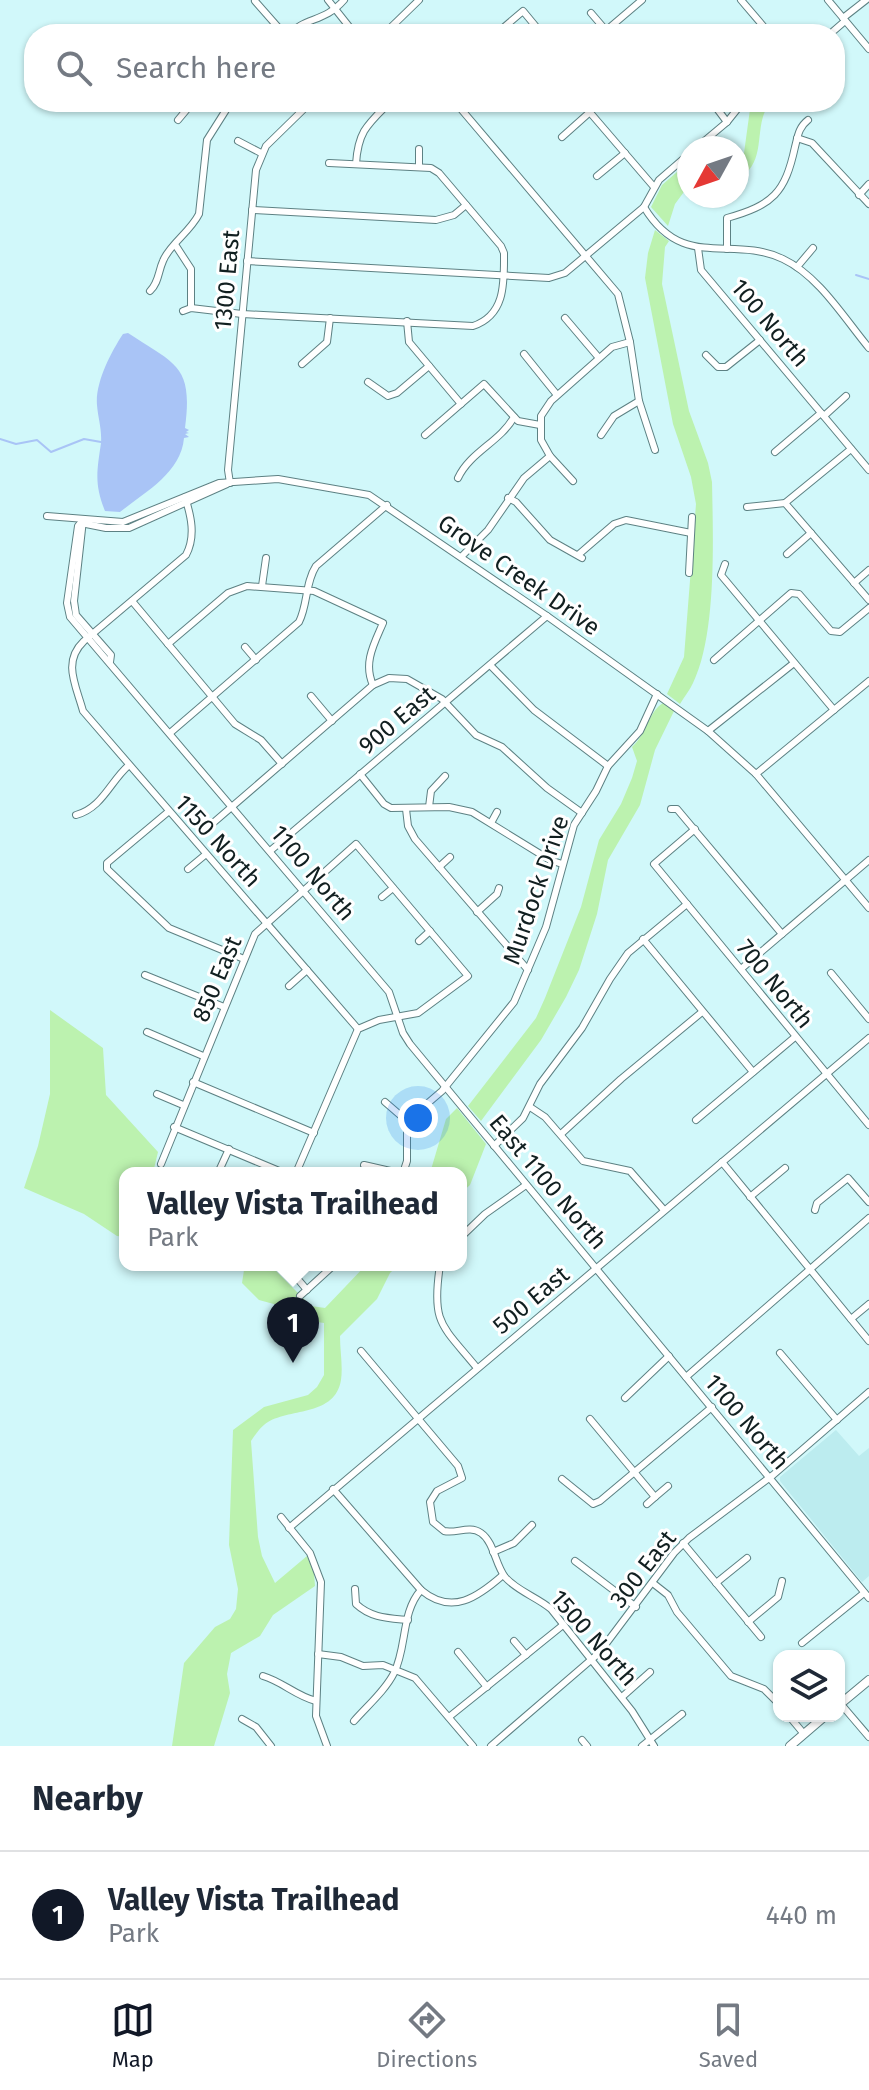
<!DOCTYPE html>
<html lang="en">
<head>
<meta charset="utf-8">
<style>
  body { margin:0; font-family:"Fira Sans",sans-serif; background:#f6f6f7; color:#1f2937 }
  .controls { position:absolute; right:24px; bottom:24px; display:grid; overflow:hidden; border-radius:16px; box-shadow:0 2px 6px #0004 }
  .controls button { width:72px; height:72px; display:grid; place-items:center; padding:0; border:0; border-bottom:2px solid #e0e1e3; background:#fff; color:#1f2937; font:40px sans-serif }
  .compass { position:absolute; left:677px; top:136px; width:72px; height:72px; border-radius:50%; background:#fff; box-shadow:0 2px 6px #0004; rotate:230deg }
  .you { position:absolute; left:418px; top:1118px; width:28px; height:28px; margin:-20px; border:6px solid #fff; border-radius:50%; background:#1a73e8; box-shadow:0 0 0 12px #1a73e833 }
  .badge { display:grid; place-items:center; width:52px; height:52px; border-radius:50%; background:#111827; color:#fff; font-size:26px; font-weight:700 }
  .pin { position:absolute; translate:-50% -66px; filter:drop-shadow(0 2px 4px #0008) }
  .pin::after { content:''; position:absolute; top:42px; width:28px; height:24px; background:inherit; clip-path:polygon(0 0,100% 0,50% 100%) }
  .popup { position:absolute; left:119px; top:1167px; width:348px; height:104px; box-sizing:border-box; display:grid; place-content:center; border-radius:16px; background:#fff; filter:drop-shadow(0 2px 6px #0005); font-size:26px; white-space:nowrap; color:#747a83 }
  .popup b { font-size:30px; color:#1f2937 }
  .popup::after { content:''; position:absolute; left:50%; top:100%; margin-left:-16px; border:16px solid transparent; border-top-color:#fff }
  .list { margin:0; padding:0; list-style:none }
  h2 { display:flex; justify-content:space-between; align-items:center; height:104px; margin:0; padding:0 32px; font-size:34px }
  h2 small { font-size:26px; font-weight:400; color:#747a83 }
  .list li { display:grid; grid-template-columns:52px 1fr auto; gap:24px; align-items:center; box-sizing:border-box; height:128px; padding:0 32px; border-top:2px solid #e0e1e3 }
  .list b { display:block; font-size:30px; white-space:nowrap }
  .list p { margin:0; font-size:26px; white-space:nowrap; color:#747a83 }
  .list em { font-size:26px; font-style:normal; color:#747a83 }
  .icon { flex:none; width:44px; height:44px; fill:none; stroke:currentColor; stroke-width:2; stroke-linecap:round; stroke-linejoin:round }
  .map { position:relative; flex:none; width:869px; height:1746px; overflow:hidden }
  .search { position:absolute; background:#fff; box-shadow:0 2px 6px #0004; left:24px; right:24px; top:24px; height:88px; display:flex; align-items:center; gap:20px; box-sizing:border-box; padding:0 28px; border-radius:32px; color:#747a83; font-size:30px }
  .sheet { height:232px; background:#fff }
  nav { display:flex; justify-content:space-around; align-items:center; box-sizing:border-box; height:112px; border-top:2px solid #e0e1e3; background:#fff; font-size:22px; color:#747a83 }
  nav a { display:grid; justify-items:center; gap:4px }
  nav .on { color:#111827 }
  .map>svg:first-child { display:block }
  .built { fill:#bcecef }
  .green { fill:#bcf2af }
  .water { fill:#a9c4f6 }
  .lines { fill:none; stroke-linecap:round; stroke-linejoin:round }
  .stream { stroke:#a9c4f6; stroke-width:2 }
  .minor-casing { stroke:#5d8183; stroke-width:8 }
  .major-casing { stroke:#5d8183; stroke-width:10 }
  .minor { stroke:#fff; stroke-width:6 }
  .major { stroke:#fff; stroke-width:8 }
  .labels { text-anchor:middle; stroke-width:6; stroke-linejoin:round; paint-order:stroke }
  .street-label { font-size:24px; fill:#111f20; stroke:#fff }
</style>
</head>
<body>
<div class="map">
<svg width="869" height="1746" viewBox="0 0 869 1746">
  <rect width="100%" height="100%" fill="#d1f8fa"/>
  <polygon class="built" points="836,1430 859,1456 869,1448 869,1576 862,1582 780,1481 780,1477"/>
  <g class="green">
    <path d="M 751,102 L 771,102 C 751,124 770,163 737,179 L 737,161 L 744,153 Z"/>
    <polygon points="685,165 689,165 689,185 675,204 668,226 651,207 662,185"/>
    <path d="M 655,230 L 669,241 L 665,247 L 662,284 L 689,411 L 708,463 L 712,482 C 713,537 717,634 693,683 C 690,690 684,697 680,704 L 667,694 L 684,657 L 696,504 L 691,477 L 673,424 L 645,278 L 648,253 Z"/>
    <path d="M 663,703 L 674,711 L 655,750 L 640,805 L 608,860 L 597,914 L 579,970 L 566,997 L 541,1040 L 481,1121 L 468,1106 L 536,1018 L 545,998 L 581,907 L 599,840 L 621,804 L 632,778 L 637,761 L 632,747 C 646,735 649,711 663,703 Z"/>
    <polygon points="50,1010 103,1048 106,1095 158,1152 153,1173 125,1173 125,1237 117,1236 84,1214 24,1188 38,1146 50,1094"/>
    <polygon points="457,1108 486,1144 470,1185 461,1193 461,1173 430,1173 446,1119"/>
    <path d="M 235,1265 L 270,1265 L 311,1306 L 325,1308 L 366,1265 L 398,1265 L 390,1273 L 377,1299 L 340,1336 C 340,1350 343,1367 341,1380 C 335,1416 292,1408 268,1422 C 260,1427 256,1434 251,1441 L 258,1537 L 262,1556 L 275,1583 L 307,1556 L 314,1573 L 315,1586 L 273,1615 L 260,1636 L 231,1653 L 227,1674 L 230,1693 L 214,1746 L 172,1746 L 184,1663 L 215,1627 L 230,1619 L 236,1609 L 238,1589 L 229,1545 L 233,1430 L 264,1407 L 308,1395 L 317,1387 L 324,1375 L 324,1323 L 303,1320 L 281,1306 L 259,1300 L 242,1283 L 244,1270 Z"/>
  </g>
  <path class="water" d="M 128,333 C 177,365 193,366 185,428 L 189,430 L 186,432 L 189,433 L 185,434 L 189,437 L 184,438 C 181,473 145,492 120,512 L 105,511 C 94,484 97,471 101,443 C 102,429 98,418 97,405 C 95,383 111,352 123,334 Z"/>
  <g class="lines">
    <g class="stream">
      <polyline points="856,275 869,279"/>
      <polyline points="0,439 16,444 37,440 51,452 84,439 101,442"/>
    </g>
    <defs>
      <g id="minor">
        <polyline points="328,0 355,34"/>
        <polyline points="741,0 770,34"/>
        <polyline points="828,0 869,49"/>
        <polyline points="255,1 284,34"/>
        <polyline points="591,13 609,34"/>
        <polyline points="843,18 866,0"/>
        <path d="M 289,34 C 306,17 325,22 344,0"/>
        <polyline points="384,34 419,0"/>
        <polyline points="496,34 523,11 542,34"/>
        <polyline points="602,34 642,0"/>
        <polyline points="830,34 845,21"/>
        <polyline points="455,102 618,294 630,342 639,401 655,450"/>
        <polyline points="581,102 654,187"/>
        <polyline points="712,102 727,122"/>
        <polyline points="659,108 661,102"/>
        <polyline points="178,120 193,102"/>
        <polyline points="562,137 590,112"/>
        <polyline points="797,138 812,143 869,204"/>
        <polyline points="238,141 261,153"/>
        <polyline points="696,148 727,122 743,102"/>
        <path d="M 356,164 C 358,131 368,124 390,102"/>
        <polyline points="419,167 419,149"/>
        <polyline points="597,176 625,153"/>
        <polyline points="859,195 869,184"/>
        <path d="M 644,207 C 683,272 731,234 783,259 C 819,276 844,318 869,348"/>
        <polyline points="252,210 436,220 454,215 466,205"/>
        <polyline points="176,246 191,269 191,308"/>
        <polyline points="698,248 701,270 869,470"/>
        <path d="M 727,249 L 727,218 C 773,205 785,193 795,147 C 798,135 799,127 808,120"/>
        <polyline points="247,261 549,278 565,273 644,207 659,180 689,154"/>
        <polyline points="797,267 813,248"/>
        <path d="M 150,291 C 159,282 158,272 163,261 C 169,245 190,232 199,214 L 207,140 L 231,102"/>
        <path d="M 183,311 L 191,308 L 242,314 L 473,326 C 506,315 504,282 504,253 L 501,246 L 439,173 L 431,168 L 329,163"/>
        <polyline points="565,318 599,358"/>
        <polyline points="407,321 409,342 461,404"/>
        <polyline points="524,354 557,395"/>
        <polyline points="706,355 718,367 726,367 760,340"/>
        <polyline points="302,364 327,342 330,318"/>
        <polyline points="368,382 388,396 397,393 429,366"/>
        <polyline points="824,416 846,396"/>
        <polyline points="425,435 484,384 518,421 540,425"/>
        <polyline points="601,435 614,416 639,401"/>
        <polyline points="775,452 821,413"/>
        <path d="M 458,478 C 470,452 500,442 514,417"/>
        <polyline points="573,481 550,456 541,440 541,416 551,401 612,347 630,342"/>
        <polyline points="230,483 228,470 256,170 266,146 311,102"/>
        <path d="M 185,497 C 191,516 196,536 186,555 L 84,641 C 62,662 76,685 83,711 L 358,1029"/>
        <polyline points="508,498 516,502 550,540 582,558"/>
        <polyline points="785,503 869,600"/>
        <polyline points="747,507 785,503 851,449"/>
        <polyline points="47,516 123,522 219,483 278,479 369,495 547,616 708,731 756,774 869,908"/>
        <polyline points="83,520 78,526 67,603 70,617 389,992 403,1033 410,1044 869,1598"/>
        <polyline points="83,520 86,524 106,528 129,528 227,484"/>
        <polyline points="83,520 74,601 76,615 111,655 110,662"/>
        <polyline points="787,554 811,533"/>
        <polyline points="578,555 614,524 626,520 691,533"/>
        <polyline points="461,557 488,530 524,478 550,456"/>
        <polyline points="725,564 721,575 834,710"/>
        <polyline points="689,573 692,517"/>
        <polyline points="854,583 869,570"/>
        <polyline points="262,586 266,558"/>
        <polyline points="132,601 235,724 261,740 282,764"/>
        <path d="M 168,644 L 228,593 L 247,586 L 314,591 L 383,623 C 374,644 363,663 373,685"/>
        <polyline points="245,647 256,660"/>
        <polyline points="714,660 791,593 799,594 831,631 840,632 869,608"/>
        <polyline points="490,665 534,710 608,766"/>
        <polyline points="311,696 332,721"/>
        <polyline points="708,731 794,663"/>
        <path d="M 170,733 L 299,622 C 308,604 305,583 316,566 L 387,505"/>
        <polyline points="360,774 384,804 391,808 449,807 472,812 550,860 562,864"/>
        <polyline points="756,774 869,681"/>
        <polyline points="429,807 431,791 445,776"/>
        <polyline points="406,809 408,826 415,839 528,970"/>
        <polyline points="671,809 677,809 782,934"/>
        <polyline points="168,812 107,863 107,869 169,928 244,959"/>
        <path d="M 76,815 C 102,808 110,782 128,766"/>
        <polyline points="213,823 373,685 389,678 407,679 442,699 476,735 502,747 547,788 582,813"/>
        <polyline points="491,823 497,812"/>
        <polyline points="695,829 654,864 869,1125"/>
        <polyline points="270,851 547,616"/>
        <polyline points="439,867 450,857"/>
        <polyline points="188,869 205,855"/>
        <polyline points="382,897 393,888"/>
        <polyline points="477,912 497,894 499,888"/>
        <polyline points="643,939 753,1072"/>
        <polyline points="419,941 430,931"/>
        <polyline points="741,969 869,860"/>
        <polyline points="831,973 869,1019"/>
        <polyline points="145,975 224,1007"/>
        <polyline points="289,986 307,970"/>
        <polyline points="147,1032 203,1056"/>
        <polyline points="193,1082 314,1133"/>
        <polyline points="157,1094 183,1105"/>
        <polyline points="385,1102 407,1121"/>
        <polyline points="530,1107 545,1117 583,1161 630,1171 664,1210"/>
        <polyline points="696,1120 795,1037"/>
        <polyline points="174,1127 284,1173"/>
        <polyline points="561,1134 621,1079 702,1012"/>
        <polyline points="494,1146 523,1118 540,1084 582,1028 610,979 628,953 687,904"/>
        <polyline points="722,1162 869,1341"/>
        <polyline points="161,1164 255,934 356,844 468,976 418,1013 379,1020 358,1029 296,1173"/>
        <polyline points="364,1165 399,1173"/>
        <polyline points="218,1173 229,1149"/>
        <polyline points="403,1173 407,1161 407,1121 442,1091 514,1002 546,927 574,825 596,791 608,766 640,731 657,694"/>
        <polyline points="750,1197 785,1168"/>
        <polyline points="815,1210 817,1203 848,1178 869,1202"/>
        <polyline points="461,1237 485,1214 526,1185"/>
        <path d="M 440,1265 C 431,1324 442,1325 477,1368"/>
        <polyline points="285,1271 291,1271 307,1290"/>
        <polyline points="300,1296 334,1265"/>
        <polyline points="851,1319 869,1304"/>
        <path d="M 361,1351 L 458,1466 L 462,1478 L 437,1491 L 430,1502 L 433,1522 L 444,1531 C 456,1534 469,1525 481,1533 C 494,1542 495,1564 505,1577 C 517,1591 537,1597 551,1609 L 632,1711 L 654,1746"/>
        <polyline points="780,1353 837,1420"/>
        <polyline points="686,1377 869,1218"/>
        <polyline points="625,1398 669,1356"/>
        <polyline points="590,1419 655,1497 647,1504"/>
        <polyline points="562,1479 593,1504 600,1501 712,1407"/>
        <path d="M 333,1489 L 421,1590 C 452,1616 478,1597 503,1575"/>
        <polyline points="655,1497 668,1486"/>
        <polyline points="281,1517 310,1553 321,1582 316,1716 327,1746"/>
        <polyline points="289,1528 869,1038"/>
        <polyline points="683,1543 761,1637"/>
        <polyline points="493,1552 514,1543 532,1525"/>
        <polyline points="575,1561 636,1607"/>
        <polyline points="716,1583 747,1558"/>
        <polyline points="654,1584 668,1595 677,1612 731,1676 764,1689 779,1704"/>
        <path d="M 355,1589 L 356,1604 C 371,1618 388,1618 408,1620"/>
        <polyline points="748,1622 778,1597 782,1581"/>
        <polyline points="514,1641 526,1655"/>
        <polyline points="802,1643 864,1593"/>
        <polyline points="458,1652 487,1687"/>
        <polyline points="318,1654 341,1657 363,1666 383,1665 415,1678 473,1746"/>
        <path d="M 263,1676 C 283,1682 296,1696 316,1701"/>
        <polyline points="622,1697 650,1672"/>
        <polyline points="840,1703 869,1737"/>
        <polyline points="789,1716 804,1734"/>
        <polyline points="449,1717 563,1625"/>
        <polyline points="242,1719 256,1727 271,1746"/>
        <path d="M 354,1721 C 367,1706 385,1691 394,1673 C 407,1648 401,1612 421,1590"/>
        <polyline points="582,1740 587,1746"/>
        <polyline points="491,1746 599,1653 674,1553 689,1538 773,1475 869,1392"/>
        <polyline points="642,1746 682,1714"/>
      </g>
      <g id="major">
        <polyline points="839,1705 869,1680"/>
        <polyline points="790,1746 825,1716"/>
      </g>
    </defs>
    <use href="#minor" class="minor-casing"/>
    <use href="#major" class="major-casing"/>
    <use href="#minor" class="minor"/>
    <use href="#major" class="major"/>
  </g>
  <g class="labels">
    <g class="street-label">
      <text transform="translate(227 280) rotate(-85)" y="8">1300 East</text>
      <text transform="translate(770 323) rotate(50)" y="8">100 North</text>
      <text transform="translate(519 575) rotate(35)" y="8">Grove Creek Drive</text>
      <text transform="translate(397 720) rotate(-40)" y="8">900 East</text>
      <text transform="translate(218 841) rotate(48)" y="8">1150 North</text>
      <text transform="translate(313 873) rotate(50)" y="8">1100 North</text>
      <text transform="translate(536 890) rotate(-71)" y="8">Murdock Drive</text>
      <text transform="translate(217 979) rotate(-67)" y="8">850 East</text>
      <text transform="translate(775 984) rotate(51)" y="8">700 North</text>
      <text transform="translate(548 1182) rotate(50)" y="8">East 1100 North</text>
      <text transform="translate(531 1300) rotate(-40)" y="8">500 East</text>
      <text transform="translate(747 1422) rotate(50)" y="8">1100 North</text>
      <text transform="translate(643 1569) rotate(-52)" y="8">300 East</text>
      <text transform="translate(594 1638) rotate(49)" y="8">1500 North</text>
    </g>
  </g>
</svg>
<div class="controls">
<button><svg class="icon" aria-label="layers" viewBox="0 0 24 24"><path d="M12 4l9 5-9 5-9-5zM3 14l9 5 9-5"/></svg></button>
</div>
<svg class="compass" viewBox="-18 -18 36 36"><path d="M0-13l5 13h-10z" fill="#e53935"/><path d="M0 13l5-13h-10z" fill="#747a83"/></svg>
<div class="you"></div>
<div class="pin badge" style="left:293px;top:1363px">1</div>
<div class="popup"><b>Valley Vista Trailhead</b>Park</div>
<div class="search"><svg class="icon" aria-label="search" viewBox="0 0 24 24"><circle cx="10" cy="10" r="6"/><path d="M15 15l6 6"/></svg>Search here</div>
</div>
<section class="sheet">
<h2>Nearby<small></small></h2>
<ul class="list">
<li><span class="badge">1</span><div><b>Valley Vista Trailhead</b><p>Park</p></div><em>440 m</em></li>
</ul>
</section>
<nav>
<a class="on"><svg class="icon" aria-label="map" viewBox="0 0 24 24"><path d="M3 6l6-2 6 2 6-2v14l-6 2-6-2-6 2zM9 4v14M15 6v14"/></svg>Map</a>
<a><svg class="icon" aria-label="directions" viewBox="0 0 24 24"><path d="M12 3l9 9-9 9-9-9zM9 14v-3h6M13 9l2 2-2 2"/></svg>Directions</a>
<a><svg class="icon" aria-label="saved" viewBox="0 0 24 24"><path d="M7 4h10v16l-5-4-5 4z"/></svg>Saved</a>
</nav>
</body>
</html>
